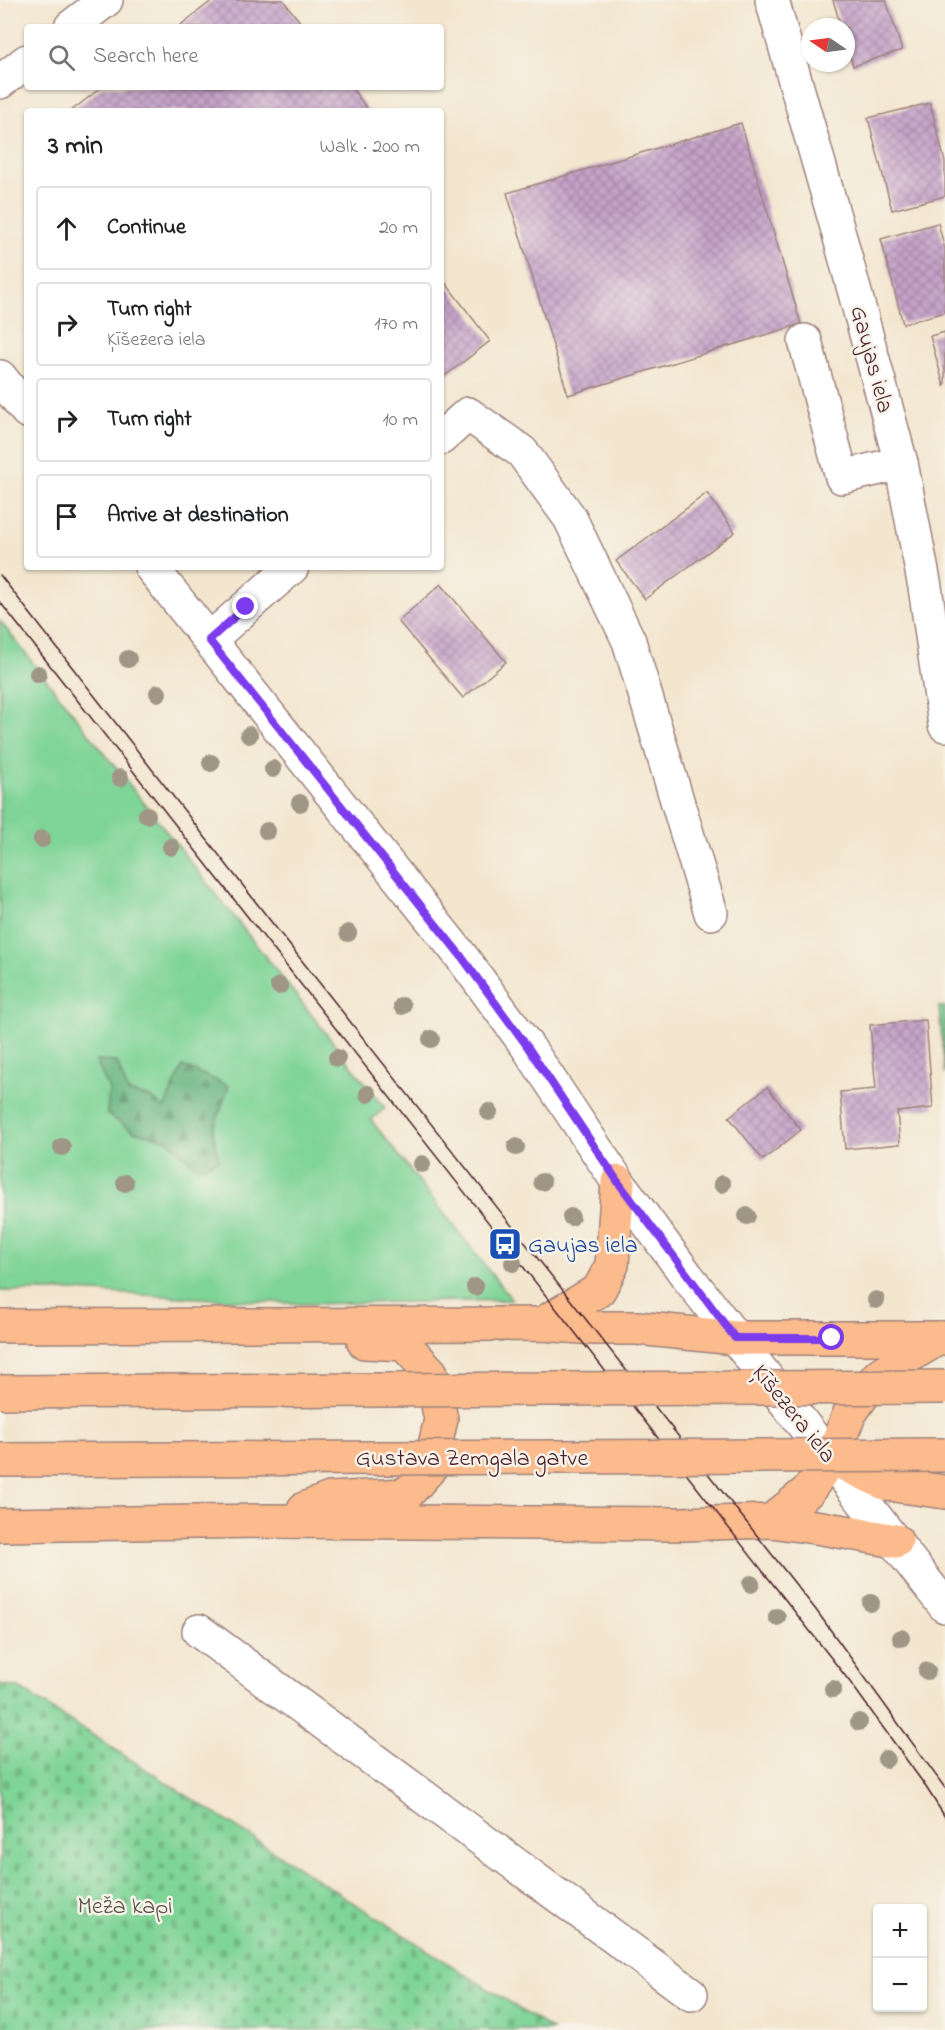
<!DOCTYPE html>
<html lang="en">
<head>
<meta charset="utf-8">
<style>
  body { margin:0; font-family:"Indie Flower",sans-serif; background:#f2f2f2; color:#202124 }
  .controls { position:absolute; right:18px; bottom:18px; display:grid; overflow:hidden; border-radius:6px; box-shadow:0 2px 4px #0004 }
  .controls button { width:54px; height:54px; display:grid; place-items:center; padding:0; border:0; border-bottom:2px solid #e0e0e0; background:#fff; color:#202124; font:30px sans-serif }
  .compass { position:absolute; left:801px; top:18px; width:54px; height:54px; border-radius:50%; background:#fff; box-shadow:0 2px 4px #0004; rotate:283deg }
  .stop { position:absolute; width:18px; height:18px; margin:-14px; border:4px solid #7c3aed; border-radius:50%; background:#fff }
  .stop.end { background:#7c3aed; border-color:#fff; box-shadow:0 2px 6px #0008 }
  .list { margin:0; padding:0; list-style:none }
  h2 { display:flex; justify-content:space-between; align-items:center; height:78px; margin:0; padding:0 24px; font-size:26px }
  h2 small { font-size:20px; font-weight:400; color:#757577 }
  .list li { display:grid; grid-template-columns:39px 1fr auto; gap:18px; align-items:center; box-sizing:border-box; height:84px; margin:0 12px 12px; padding:0 12px; border:2px solid #e0e0e0; border-radius:6px }
  .list b { display:block; font-size:22px; white-space:nowrap }
  .list p { margin:0; font-size:20px; white-space:nowrap; color:#757577 }
  .list em { font-size:20px; font-style:normal; color:#757577 }
  .icon { flex:none; width:33px; height:33px; fill:none; stroke:currentColor; stroke-width:2; stroke-linecap:round; stroke-linejoin:round }
  .map { position:relative; flex:none; width:945px; height:2030px; overflow:hidden }
  .search { position:absolute; background:#fff; box-shadow:0 2px 4px #0004; left:24px; top:24px; width:420px; height:66px; display:flex; align-items:center; gap:15px; box-sizing:border-box; padding:0 21px; border-radius:6px; color:#757577; font-size:22px }
  .panel { position:absolute; background:#fff; box-shadow:0 2px 4px #0004; left:24px; top:108px; width:420px; height:462px; border-radius:6px }
  .map>svg:first-child { display:block }
  .grass { fill:#7fd497; stroke:#647a61; stroke-width:1.5 }
  .forest { fill:url(#forest-firs); stroke:#586a56; stroke-width:1.5 }
  .cemetery { fill:url(#cemetery-stones); stroke:#647a61; stroke-width:1.5 }
  .building { fill:url(#building-cross-hatch) }
  .lines { fill:none; stroke-linecap:round; stroke-linejoin:round }
  .minor-casing { stroke:#9e827d; stroke-width:36 }
  .major-casing { stroke:#9e827d; stroke-width:36 }
  .minor { stroke:#fff; stroke-width:33 }
  .major { stroke:#fbbb8c; stroke-width:33 }
  .tram { stroke:#4a1f2b; stroke-width:1.5 }
  .major-bridge-casing { stroke:#9e827d; stroke-width:36; stroke-linecap:butt }
  .major-bridge { stroke:#fbbb8c; stroke-width:33 }
  .tree { fill:#9f9686 }
  .route { stroke:#7c3aed; stroke-width:8 }
  .labels { text-anchor:middle; stroke-width:5; stroke-linejoin:round; paint-order:stroke }
  .street-label { font-size:24px; fill:#4a1f2b; stroke:#f7f3e8 }
  .transit-label { font-size:24px; fill:#164399; stroke:#f7f3e8; text-anchor:start }
  .park-label { font-size:24px; fill:#5a554b; stroke:#f7f3e8 }
</style>
</head>
<body>
<div class="map">
<svg width="945" height="2030" viewBox="0 0 945 2030">
  <defs>
    <pattern id="forest-firs" width="22" height="20" patternUnits="userSpaceOnUse" patternTransform="scale(1.5)"><rect width="22" height="20" fill="#67b680"/><path d="M5 1l3.5 6h-7zM16 11l3.5 6h-7z" fill="#579369"/></pattern>
    <pattern id="cemetery-stones" width="16" height="16" patternUnits="userSpaceOnUse" patternTransform="scale(1.5)"><rect width="16" height="16" fill="#7fd497"/><path d="M2 7V4a2 2 0 0 1 4 0v3zM10 15v-3a2 2 0 0 1 4 0v3z" fill="#6fb682"/></pattern>
    <pattern id="building-cross-hatch" width="8" height="8" patternUnits="userSpaceOnUse" patternTransform="scale(1.5)"><rect width="8" height="8" fill="#c5a2c9"/><path d="M0 0l8 8M0 8l8-8" fill="none" stroke="#a283a3"/></pattern>
  </defs>
  <rect width="100%" height="100%" fill="#f7f3e8"/>
  <filter id="ink" filterUnits="userSpaceOnUse"><feTurbulence type="fractalNoise" baseFrequency=".0167" numOctaves="2"/><feDisplacementMap in="SourceGraphic" scale="12" xChannelSelector="R" yChannelSelector="G"/><feConvolveMatrix kernelMatrix="1 2 1 2 8 2 1 2 1" color-interpolation-filters="sRGB"/></filter>
  <filter id="wash" filterUnits="userSpaceOnUse"><feTurbulence type="fractalNoise" baseFrequency=".008" numOctaves="4" result="noise"/><feDisplacementMap in="SourceGraphic" scale="24" xChannelSelector="R" yChannelSelector="G"/><feGaussianBlur stdDeviation="1.35" result="paint"/><feColorMatrix in="noise" values="0 0 0 0 0 0 0 0 0 0 0 0 0 0 0 0 0 1.4 0 .05"/><feComposite in="paint" operator="in"/></filter>
  <g filter="url(#wash)">
    <rect width="100%" height="100%" fill="#f3e6cf"/>
    <g class="grass">
      <polygon points="0,621 385,1108 371,1120 512,1300 305,1304 74,1291 0,1291"/>
      <polygon points="939,1007 945,1007 945,1074"/>
    </g>
    <polygon class="forest" points="96,1061 117,1062 128,1092 152,1098 164,1108 183,1066 229,1086 213,1131 219,1160 198,1168 166,1139 133,1131 107,1114 109,1089"/>
    <polygon class="cemetery" points="0,1684 19,1688 552,2030 0,2030"/>
    <g id="blocks">
      <g class="building">
        <polygon points="213,0 283,0 304,27 178,27"/>
        <polygon points="833,0 886,0 902,50 853,66 846,42 846,27 841,27"/>
        <polygon points="102,87 351,87 369,111 71,111"/>
        <polygon points="930,103 945,162 945,196 892,210 868,118"/>
        <polygon points="741,123 801,324 568,395 507,193"/>
        <polygon points="938,223 945,249 945,312 903,324 881,239"/>
        <polygon points="441,277 490,341 441,379"/>
        <polygon points="945,332 945,386 944,386 930,336"/>
        <polygon points="707,493 735,532 645,599 616,561"/>
        <polygon points="441,584 506,662 463,698 398,621"/>
        <polygon points="926,1020 933,1108 897,1112 900,1144 845,1149 840,1092 876,1089 870,1025"/>
        <polygon points="767,1087 801,1130 763,1160 729,1117"/>
      </g>
    </g>
  </g>
  <g filter="url(#ink)">
    <use href="#blocks" fill-opacity="0" stroke="#9e827d" stroke-width="1.5"/>
    <g class="lines">
      <defs>
        <g id="minor">
          <polyline points="772,0 839,234 901,463 925,587 945,725"/>
          <polyline points="71,27 106,0"/>
          <polyline points="0,82 27,61"/>
          <polyline points="805,341 842,477 901,463"/>
          <polyline points="0,377 27,411"/>
          <polyline points="441,438 468,414 522,452 570,518 629,641 711,913"/>
          <polyline points="151,567 461,956 527,1046 618,1182 687,1276 945,1606"/>
          <polyline points="209,640 292,567"/>
          <polyline points="199,1631 691,1994"/>
        </g>
        <g id="major">
          <polyline points="542,1324 599,1290 612,1265 618,1182"/>
          <polyline points="0,1326 542,1324 594,1328 637,1328 735,1338 945,1338"/>
          <polyline points="831,1458 887,1484 945,1492"/>
          <polyline points="304,1509 330,1499 406,1495 430,1468 441,1419 431,1373 404,1344 364,1342"/>
          <polyline points="771,1521 808,1491 831,1458 850,1413 867,1389 880,1374 939,1338"/>
          <polyline points="0,1525 268,1521 683,1524 771,1521 822,1528 896,1541"/>
        </g>
      </defs>
      <use href="#minor" class="minor-casing"/>
      <use href="#major" class="major-casing"/>
      <use href="#minor" class="minor"/>
      <use href="#major" class="major"/>
      <g class="tram">
        <polyline points="0,575 280,933 816,1610 945,1788"/>
        <polyline points="0,602 850,1682 924,1784 945,1817"/>
      </g>
      <defs>
        <g id="major-bridge">
          <polyline points="0,1392 945,1387"/>
          <polyline points="0,1460 945,1455"/>
        </g>
      </defs>
      <use href="#major-bridge" class="major-bridge-casing"/>
      <use href="#major-bridge" class="major-bridge"/>
    </g>
    <g class="tree">
      <circle cx="128" cy="659" r="9"/>
      <circle cx="38" cy="674" r="9"/>
      <circle cx="158" cy="693" r="9"/>
      <circle cx="249" cy="735" r="9"/>
      <circle cx="211" cy="763" r="9"/>
      <circle cx="273" cy="769" r="9"/>
      <circle cx="120" cy="778" r="9"/>
      <circle cx="300" cy="803" r="9"/>
      <circle cx="147" cy="815" r="9"/>
      <circle cx="267" cy="831" r="9"/>
      <circle cx="42" cy="839" r="9"/>
      <circle cx="171" cy="847" r="9"/>
      <circle cx="348" cy="933" r="9"/>
      <circle cx="279" cy="986" r="9"/>
      <circle cx="402" cy="1006" r="9"/>
      <circle cx="431" cy="1039" r="9"/>
      <circle cx="337" cy="1058" r="9"/>
      <circle cx="368" cy="1094" r="9"/>
      <circle cx="489" cy="1112" r="9"/>
      <circle cx="62" cy="1147" r="9"/>
      <circle cx="516" cy="1147" r="9"/>
      <circle cx="422" cy="1164" r="9"/>
      <circle cx="542" cy="1182" r="9"/>
      <circle cx="125" cy="1183" r="9"/>
      <circle cx="722" cy="1184" r="9"/>
      <circle cx="747" cy="1216" r="9"/>
      <circle cx="571" cy="1217" r="9"/>
      <circle cx="513" cy="1263" r="9"/>
      <circle cx="475" cy="1287" r="9"/>
      <circle cx="876" cy="1300" r="9"/>
      <circle cx="751" cy="1584" r="9"/>
      <circle cx="871" cy="1603" r="9"/>
      <circle cx="777" cy="1617" r="9"/>
      <circle cx="901" cy="1638" r="9"/>
      <circle cx="927" cy="1671" r="9"/>
      <circle cx="833" cy="1689" r="9"/>
      <circle cx="859" cy="1722" r="9"/>
      <circle cx="886" cy="1759" r="9"/>
    </g>
  </g>
  <g class="lines" filter="url(#ink)">
    <polyline class="route" points="246,607 209,640 461,956 527,1046 618,1182 735,1338 832,1338"/>
  </g>
  <defs>
    <symbol id="bus-square" viewBox="-11 -11 22 22"><rect x="-9" y="-9" width="18" height="18" rx="4" fill="#1a4fb4" stroke="#f7f3e8"/><path d="M-5-6H5V4H4V6H2V4H-2V6H-4V4H-5ZM-3.5-4V0h7V-4ZM-3.5 1.2v1.5H-2V1.2ZM2 1.2v1.5H3.5V1.2Z" fill="#fff"/></symbol>
  </defs>
  <g fill-rule="evenodd">
    <use href="#bus-square" x="486" y="1225" width="38" height="38"/>
  </g>
  <g class="labels">
    <g class="street-label">
      <text transform="translate(873 359) rotate(75)" y="8">Gaujas iela</text>
      <text transform="translate(795 1413) rotate(51)" y="8">Ķīšezera iela</text>
      <text x="472" y="1465">Gustava Zemgala gatve</text>
    </g>
    <g class="transit-label">
      <text x="528" y="1252">Gaujas iela</text>
    </g>
    <g class="park-label">
      <text x="125" y="1913">Meža kapi</text>
    </g>
  </g>
</svg>
<div class="controls">
<button>+</button>
<button>−</button>
</div>
<svg class="compass" viewBox="-18 -18 36 36"><path d="M0-13l5 13h-10z" fill="#e53935"/><path d="M0 13l5-13h-10z" fill="#757577"/></svg>
<div class="stop" style="left:832px;top:1338px"></div>
<div class="stop end" style="left:246px;top:607px"></div>
<div class="search"><svg class="icon" aria-label="search" viewBox="0 0 24 24"><circle cx="10" cy="10" r="6"/><path d="M15 15l6 6"/></svg>Search here</div>
<section class="panel">
<h2>3 min<small>Walk · 200 m</small></h2>
<ul class="list">
<li><svg class="icon" aria-label="ahead" viewBox="0 0 24 24"><path d="M12 20V5M6 11l6-6 6 6"/></svg><div><b>Continue</b></div><em>20 m</em></li>
<li><svg class="icon" aria-label="right" viewBox="0 0 24 24"><path d="M7 20v-9h11M14 6l5 5-5 5"/></svg><div><b>Turn right</b><p>Ķīšezera iela</p></div><em>170 m</em></li>
<li><svg class="icon" aria-label="right" viewBox="0 0 24 24"><path d="M7 20v-9h11M14 6l5 5-5 5"/></svg><div><b>Turn right</b></div><em>10 m</em></li>
<li><svg class="icon" aria-label="arrive" viewBox="0 0 24 24"><path d="M6 21V4h12l-3 4 3 4H6"/></svg><div><b>Arrive at destination</b></div></li>
</ul>
</section>
</div>
</body>
</html>
